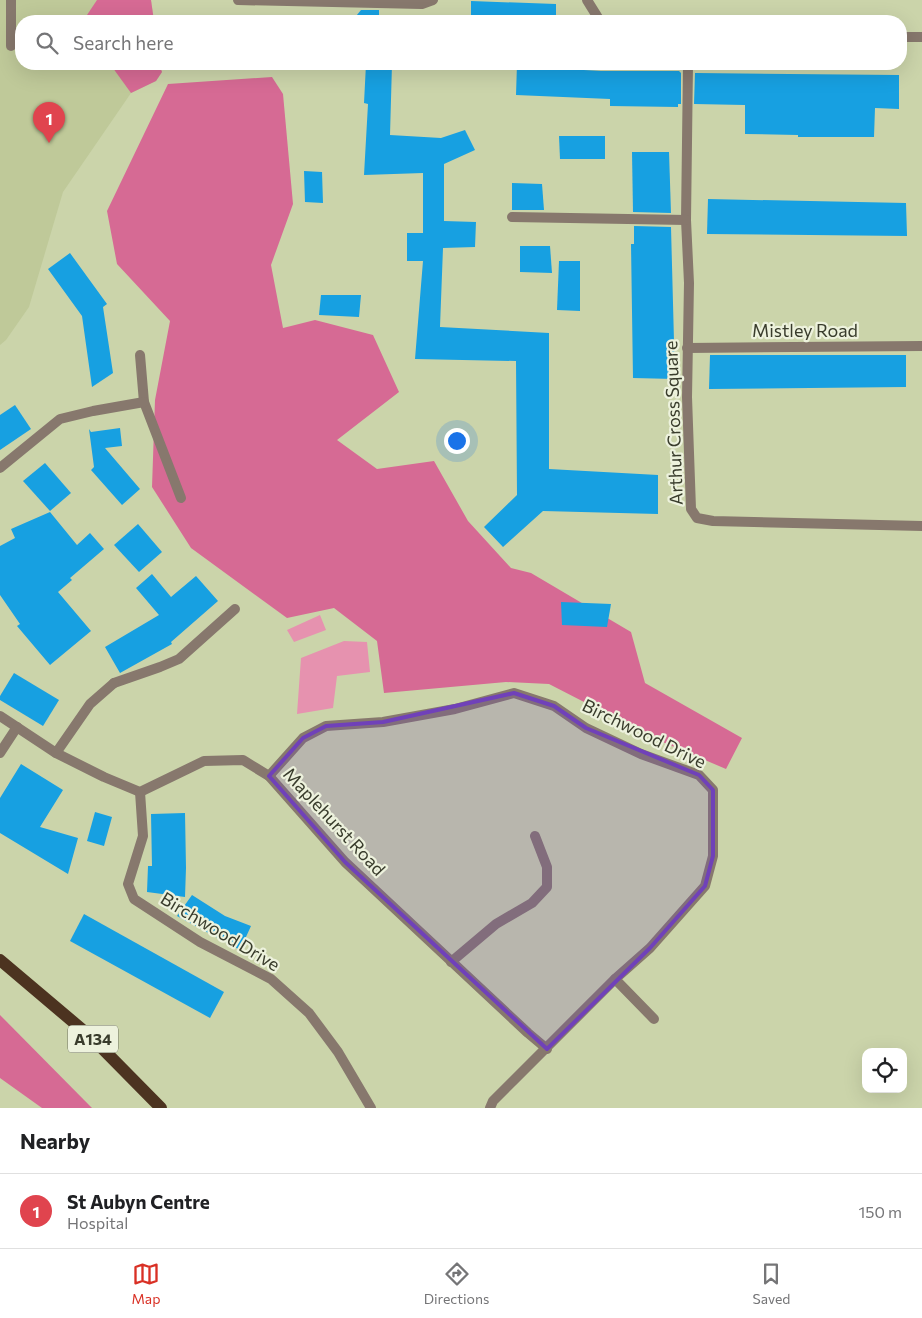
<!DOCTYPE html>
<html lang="en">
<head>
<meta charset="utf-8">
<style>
  body { margin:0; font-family:Commissioner,sans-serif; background:#f6f6f6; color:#202124 }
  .controls { position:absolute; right:15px; bottom:15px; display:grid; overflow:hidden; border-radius:10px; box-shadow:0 5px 20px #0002 }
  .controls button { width:45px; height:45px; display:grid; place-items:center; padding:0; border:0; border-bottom:1px solid #e0e0e0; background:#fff; color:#202124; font:25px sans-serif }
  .you { position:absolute; left:456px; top:440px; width:18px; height:18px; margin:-12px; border:4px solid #fff; border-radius:50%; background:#1a73e8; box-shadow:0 0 0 8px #1a73e833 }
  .badge { display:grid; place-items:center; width:32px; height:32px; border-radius:50%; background:#d93025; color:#fff; font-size:16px; font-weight:700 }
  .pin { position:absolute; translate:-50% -41px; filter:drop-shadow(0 1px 2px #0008) }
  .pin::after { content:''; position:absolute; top:26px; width:18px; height:15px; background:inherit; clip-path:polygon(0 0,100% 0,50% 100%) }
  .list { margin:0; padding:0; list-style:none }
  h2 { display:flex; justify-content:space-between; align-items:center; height:65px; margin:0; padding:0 20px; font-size:21px }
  h2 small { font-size:16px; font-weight:400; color:#757577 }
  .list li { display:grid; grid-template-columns:32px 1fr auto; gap:15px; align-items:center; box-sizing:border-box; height:75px; padding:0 20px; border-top:1px solid #e0e0e0 }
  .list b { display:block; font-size:19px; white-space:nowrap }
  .list p { margin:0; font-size:16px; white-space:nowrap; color:#757577 }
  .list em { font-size:16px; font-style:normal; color:#757577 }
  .icon { flex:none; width:28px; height:28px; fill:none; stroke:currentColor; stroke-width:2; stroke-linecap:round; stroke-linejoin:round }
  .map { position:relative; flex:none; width:922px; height:1108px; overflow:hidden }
  .search { position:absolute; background:#fff; box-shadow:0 5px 20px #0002; left:15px; right:15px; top:15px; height:55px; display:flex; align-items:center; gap:12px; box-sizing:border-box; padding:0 18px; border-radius:20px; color:#757577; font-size:19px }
  .sheet { height:140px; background:#fff }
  nav { display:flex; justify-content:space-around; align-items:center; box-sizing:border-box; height:70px; border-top:1px solid #e0e0e0; background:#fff; font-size:14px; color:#757577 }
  nav a { display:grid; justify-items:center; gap:2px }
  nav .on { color:#d93025 }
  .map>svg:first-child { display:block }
  .built { fill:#bfc999 }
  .green { fill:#e692af }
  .forest { fill:#d66a94 }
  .building { fill:#17a0e1 }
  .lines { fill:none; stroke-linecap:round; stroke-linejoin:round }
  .service { stroke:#87786d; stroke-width:10 }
  .minor { stroke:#87786d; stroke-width:10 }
  .primary { stroke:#4c3320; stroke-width:12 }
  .marked { fill:#7041b9; fill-opacity:0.2; stroke:#7041b9; stroke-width:4; stroke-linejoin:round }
  .labels { text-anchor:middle; stroke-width:4.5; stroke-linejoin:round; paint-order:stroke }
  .shield { fill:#edf2dd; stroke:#6f7361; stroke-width:1 }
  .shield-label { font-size:16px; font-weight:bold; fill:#393c2c }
  .street-label { font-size:18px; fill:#393c2c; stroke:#edf2dd }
</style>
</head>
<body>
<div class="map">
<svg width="922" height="1108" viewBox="0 0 922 1108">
  <rect width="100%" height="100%" fill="#cbd4aa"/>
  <polygon class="built" points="0,0 151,0 154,21 21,21 21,64 159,64 162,72 156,81 131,93 63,192 29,307 6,340 0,345"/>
  <g class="green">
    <polygon points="320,615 326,630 294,642 287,630"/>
    <polygon points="344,641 367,642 370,672 337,676 333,708 297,714 301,658"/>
  </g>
  <g class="forest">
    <polygon points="97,0 151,0 154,21 83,21"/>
    <polygon points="110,64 159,64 162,72 156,81 131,93"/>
    <polygon points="272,77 283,94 293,204 271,265 283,328 315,320 373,335 399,392 337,440 377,469 434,461 468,521 511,568 531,573 631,632 645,683 742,738 726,769 658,740 549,684 506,682 384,693 377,641 334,608 287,618 191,548 152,487 155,400 170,321 117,264 107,211 168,84"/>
    <polygon points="0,1015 92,1108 42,1108 0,1078"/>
  </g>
  <g class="building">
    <polygon points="471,1 556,4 556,21 471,21"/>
    <polygon points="361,10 379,10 379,21 352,21"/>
    <polygon points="366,64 392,64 390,135 441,138 465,130 475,150 444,164 444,221 476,222 475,247 443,248 440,327 549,333 549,469 658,475 658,514 543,511 503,547 484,527 517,495 516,361 415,359 423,261 407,261 407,233 423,233 423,173 364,175 368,104 364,103"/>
    <polygon points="517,64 550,64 549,68 601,71 679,71 681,73 681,104 678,104 678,107 610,106 610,99 516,95"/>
    <polygon points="695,73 899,75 899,109 875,108 874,137 798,137 798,135 745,134 745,105 694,104"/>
    <polygon points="559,136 605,136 605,159 560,159"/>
    <polygon points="632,152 669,152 671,213 633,212"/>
    <polygon points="304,171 322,172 323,203 305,202"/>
    <polygon points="512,183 542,184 544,210 512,210"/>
    <polygon points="708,199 906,203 907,236 707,234"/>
    <polygon points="634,226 671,227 675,379 633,378 631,244 634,244"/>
    <polygon points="520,246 550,246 552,273 520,272"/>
    <polygon points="70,253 107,304 103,307 113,373 92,387 82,316 48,269"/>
    <polygon points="559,261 580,261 580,311 557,310"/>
    <polygon points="321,295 361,295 359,317 319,315"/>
    <polygon points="710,355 906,355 906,387 709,389"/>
    <polygon points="15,405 31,429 0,450 0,415"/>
    <polygon points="120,428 122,446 105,448 140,489 122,505 91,470 94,467 89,429 91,432"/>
    <polygon points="45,463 71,493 50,511 23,481"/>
    <polygon points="50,512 77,545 90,533 104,549 70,578 72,580 58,592 91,631 50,665 17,626 20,624 0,595 0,546 15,538 11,529"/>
    <polygon points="138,524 162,552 139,572 114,545"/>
    <polygon points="152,574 171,597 196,576 218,601 171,642 172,644 120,673 105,647 159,615 136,588"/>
    <polygon points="561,602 611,604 607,627 562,625"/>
    <polygon points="14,673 59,700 43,726 0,700 0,696"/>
    <polygon points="21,764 63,790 40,827 78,838 68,874 0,833 0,798"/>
    <polygon points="95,812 112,817 104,846 87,841"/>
    <polygon points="185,813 186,868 185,897 147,892 148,866 152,866 151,814"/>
    <polygon points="192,895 225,916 251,926 240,950 177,916"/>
    <polygon points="84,914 224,992 210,1018 70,941"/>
  </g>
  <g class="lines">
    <g class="service">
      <polyline points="11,46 11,0"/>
      <polyline points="114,683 160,667 179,659 235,609"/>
      <polyline points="451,962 496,924 532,903 547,887 547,867 535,836"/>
    </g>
    <g class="minor">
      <polyline points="238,0 422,4 433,0"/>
      <polyline points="587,0 600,21"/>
      <polyline points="901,37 922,37"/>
      <polyline points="688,64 686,220 689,283 687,397 691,509 697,518 713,521 922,526"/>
      <polyline points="512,217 686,220"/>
      <polyline points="687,348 922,346"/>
      <polyline points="140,355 144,402 181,498"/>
      <polyline points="0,468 60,419 93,411 144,402"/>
      <polyline points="0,716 56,753 104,777 140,792 204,761 243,760 269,776 345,862 528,1033 547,1049"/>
      <polyline points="0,753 17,727"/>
      <polyline points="56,753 90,704 114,683"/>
      <polyline points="269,776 303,738 326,726 383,722 455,709 514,693 554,706 586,728 641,754 699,775 713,790 713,856 705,886 650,948 615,979 493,1101 490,1108"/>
      <polyline points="140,792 143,836 128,884 134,899 200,942 271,979 309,1013 338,1052 371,1108"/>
      <polyline points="615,979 654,1019"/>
    </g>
    <polyline class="primary" points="0,960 91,1037 161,1108"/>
  </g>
  <path class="marked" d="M 514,693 L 554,706 L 586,728 L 699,775 L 713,790 L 713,856 L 705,886 L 650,948 L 547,1049 L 345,862 L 269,776 L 303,738 L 326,726 L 383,722 Z"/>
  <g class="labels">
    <rect class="shield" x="68" y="1025.5" width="50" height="27" rx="4"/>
    <g class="shield-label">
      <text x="93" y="1045">A134</text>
    </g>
    <g class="street-label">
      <text x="805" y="337">Mistley Road</text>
      <text transform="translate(674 423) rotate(-92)" y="6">Arthur Cross Square</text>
      <text transform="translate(644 734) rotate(26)" y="6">Birchwood Drive</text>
      <text transform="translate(334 822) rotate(47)" y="6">Maplehurst Road</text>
      <text transform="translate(220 932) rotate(31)" y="6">Birchwood Drive</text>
    </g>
  </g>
</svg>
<div class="controls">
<button><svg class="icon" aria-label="locate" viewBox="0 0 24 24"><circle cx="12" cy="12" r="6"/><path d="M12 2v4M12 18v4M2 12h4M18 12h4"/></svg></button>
</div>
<div class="you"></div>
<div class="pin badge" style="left:49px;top:143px;background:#e0444e">1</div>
<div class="search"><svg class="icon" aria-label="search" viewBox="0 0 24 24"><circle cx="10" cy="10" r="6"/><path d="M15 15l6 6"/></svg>Search here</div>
</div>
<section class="sheet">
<h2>Nearby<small></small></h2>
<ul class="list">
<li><span class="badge" style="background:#e0444e">1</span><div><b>St Aubyn Centre</b><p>Hospital</p></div><em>150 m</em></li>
</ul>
</section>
<nav>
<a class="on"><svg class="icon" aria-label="map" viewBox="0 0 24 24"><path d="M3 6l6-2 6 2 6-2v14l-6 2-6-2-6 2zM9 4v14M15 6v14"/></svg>Map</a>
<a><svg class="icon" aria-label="directions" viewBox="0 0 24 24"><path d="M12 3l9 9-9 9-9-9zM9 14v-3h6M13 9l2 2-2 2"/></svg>Directions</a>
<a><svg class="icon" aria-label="saved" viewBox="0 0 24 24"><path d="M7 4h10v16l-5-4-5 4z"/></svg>Saved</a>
</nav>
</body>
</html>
